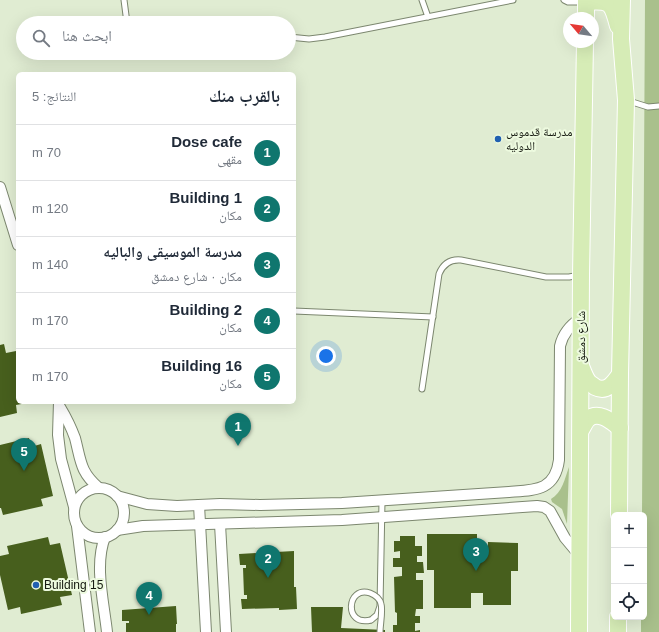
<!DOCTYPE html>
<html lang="ar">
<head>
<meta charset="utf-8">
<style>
  body { margin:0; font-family:Helvetica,"Noto Naskh Arabic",sans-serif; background:#f6f6f7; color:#1f2937; direction:rtl }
  .controls { position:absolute; right:12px; bottom:12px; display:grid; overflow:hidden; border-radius:6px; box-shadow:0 4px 16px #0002 }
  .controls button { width:36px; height:36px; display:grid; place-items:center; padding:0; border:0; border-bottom:1px solid #e0e1e3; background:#fff; color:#1f2937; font:20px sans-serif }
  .compass { position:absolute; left:563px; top:12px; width:36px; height:36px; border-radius:50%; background:#fff; box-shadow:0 4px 16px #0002; rotate:299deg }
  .you { position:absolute; left:326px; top:356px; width:14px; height:14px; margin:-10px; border:3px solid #fff; border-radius:50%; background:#1a73e8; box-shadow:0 0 0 6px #1a73e833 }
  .badge { display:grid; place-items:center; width:26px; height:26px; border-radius:50%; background:#0f766e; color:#fff; font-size:13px; font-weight:700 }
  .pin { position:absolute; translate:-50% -33px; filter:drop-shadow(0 1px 2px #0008) }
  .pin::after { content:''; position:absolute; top:21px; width:14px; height:12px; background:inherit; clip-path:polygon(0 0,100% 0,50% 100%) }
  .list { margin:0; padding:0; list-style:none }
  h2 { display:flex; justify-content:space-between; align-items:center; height:52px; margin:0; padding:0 16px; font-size:17px }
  h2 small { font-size:13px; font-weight:400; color:#747a83 }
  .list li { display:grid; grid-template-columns:26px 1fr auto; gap:12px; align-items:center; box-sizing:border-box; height:56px; padding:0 16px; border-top:1px solid #e0e1e3 }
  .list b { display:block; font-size:15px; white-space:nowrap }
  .list p { margin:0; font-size:13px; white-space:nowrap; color:#747a83 }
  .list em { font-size:13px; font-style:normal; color:#747a83 }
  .icon { flex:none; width:22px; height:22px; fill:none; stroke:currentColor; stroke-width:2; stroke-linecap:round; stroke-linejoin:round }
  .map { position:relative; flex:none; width:659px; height:632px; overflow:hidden; direction:ltr }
  .search { position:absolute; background:#fff; box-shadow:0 4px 16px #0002; left:16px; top:16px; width:280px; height:44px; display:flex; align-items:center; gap:10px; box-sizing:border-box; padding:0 14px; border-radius:22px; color:#747a83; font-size:15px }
  .panel { position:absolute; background:#fff; box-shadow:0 4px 16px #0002; left:16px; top:72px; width:280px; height:332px; border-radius:6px; direction:rtl }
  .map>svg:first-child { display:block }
  .green { fill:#a9c08c }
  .building { fill:#475f1d }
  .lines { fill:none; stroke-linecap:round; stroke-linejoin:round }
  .service-casing { stroke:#7c876f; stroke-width:7 }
  .minor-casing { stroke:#7c876f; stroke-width:12 }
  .primary-casing { stroke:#fff; stroke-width:18 }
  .service { stroke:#fff; stroke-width:5 }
  .minor { stroke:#fff; stroke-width:10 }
  .primary { stroke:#d6ecb6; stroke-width:16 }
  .service-bridge-casing { stroke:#7c876f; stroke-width:7; stroke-linecap:butt }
  .service-bridge { stroke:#fff; stroke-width:5 }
  .poi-dot { fill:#2160b1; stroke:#edfadf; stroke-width:1.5 }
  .labels { text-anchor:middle; stroke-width:4; stroke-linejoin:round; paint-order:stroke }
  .poi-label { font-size:12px; fill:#161a11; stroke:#edfadf; text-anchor:start }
  .street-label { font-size:12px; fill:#161a11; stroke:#edfadf }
</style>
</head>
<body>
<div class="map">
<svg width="659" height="632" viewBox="0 0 659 632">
  <rect width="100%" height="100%" fill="#e0ecd2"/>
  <g class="green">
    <polygon points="645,0 659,0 659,632 641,632 641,617 644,617 644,515 642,515"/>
    <path d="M 569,467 L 567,524 L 562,509 L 552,502 L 551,499 C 562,493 565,478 569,467 Z"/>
  </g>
  <g class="building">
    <polygon points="4,344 6,353 16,351 18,361 18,402 27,403 16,405 17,413 0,417 0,345"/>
    <polygon points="29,438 31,447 41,444 53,496 41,499 43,506 3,515 1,508 0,508 0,445"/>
    <polygon points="427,534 477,534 477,553 488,553 488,542 518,543 518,571 511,571 511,605 483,605 483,593 471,593 471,608 434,608 434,570 427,570"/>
    <polygon points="400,536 415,536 415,546 422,546 422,556 417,556 417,562 423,562 424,573 416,573 416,580 423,580 423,609 416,609 415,616 420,616 420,623 415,623 415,631 420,630 420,632 393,632 393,625 397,625 397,613 395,612 394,577 402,576 402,567 393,567 393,558 400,558 400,551 394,552 394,541 400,541"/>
    <polygon points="48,537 50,545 60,543 72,595 60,597 62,605 21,614 20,607 8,610 0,575 0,556 9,554 7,546"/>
    <polygon points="294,551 294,587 296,587 297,609 279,610 279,608 242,609 241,599 247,599 247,595 244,595 243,568 246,568 246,565 240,565 239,554"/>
    <polygon points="176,606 177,624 176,624 176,632 126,632 126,623 129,623 129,621 122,621 122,610"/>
    <polygon points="311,607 343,607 341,628 385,630 385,632 312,632"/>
  </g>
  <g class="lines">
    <defs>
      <g id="service">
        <polyline points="124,0 127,23"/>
        <polyline points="422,0 428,17"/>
        <polyline points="564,0 568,2 583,2"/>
        <polyline points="289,37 309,39 325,37 513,0"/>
        <polyline points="629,101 648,107 659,106"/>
        <polyline points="294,311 433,317"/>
        <path d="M 422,389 L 439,274 C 443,264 450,259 461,260 L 546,277 L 569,277 L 580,275"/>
        <polyline points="371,620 377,615 380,606 382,501"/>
      </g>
      <g id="minor">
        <polyline points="0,187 18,245"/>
        <polyline points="59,402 58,435 61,459 74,507"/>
        <path d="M 60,407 C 66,417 71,427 75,438 C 81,461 80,472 99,488"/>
        <circle cx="99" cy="513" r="25"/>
        <path d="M 117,496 L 147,504 L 177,506 L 220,504 L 260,505 L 342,503 L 509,492 C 535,490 555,491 559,460 L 560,346 C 563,333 570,325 581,318"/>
        <polyline points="199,505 206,632"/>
        <polyline points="220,524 226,632"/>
        <polyline points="77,526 90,632"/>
        <polyline points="117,530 143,526 342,520 537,506 544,507 550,511 565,538 580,556"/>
        <path d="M 105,537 C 94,565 104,603 107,632"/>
      </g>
      <g id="primary">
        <path d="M 586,2 C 611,0 612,3 618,26"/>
        <polyline points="586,18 586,0"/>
        <path d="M 581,366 C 583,371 585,377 588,381 C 589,383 593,385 595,387 C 607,393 614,383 620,374"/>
        <path d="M 581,430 C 583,427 585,422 588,419 C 599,410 612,422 620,428"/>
        <polyline points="619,515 620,374 626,100 621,39 622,0"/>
        <polyline points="579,632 581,275 585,42"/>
        <polyline points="618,632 618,617"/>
      </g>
    </defs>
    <use href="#service" class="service-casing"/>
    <use href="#minor" class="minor-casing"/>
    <use href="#primary" class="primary-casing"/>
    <use href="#service" class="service"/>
    <use href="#minor" class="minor"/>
    <use href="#primary" class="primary"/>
    <defs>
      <path id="service-bridge" d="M 371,620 C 343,627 347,585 370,593 C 375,595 380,599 381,604 C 383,610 380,625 380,632"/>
    </defs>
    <use href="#service-bridge" class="service-bridge-casing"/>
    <use href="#service-bridge" class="service-bridge"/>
  </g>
  <g class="poi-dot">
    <circle cx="498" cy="139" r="4"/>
    <circle cx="36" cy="585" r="4"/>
  </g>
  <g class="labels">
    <g class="poi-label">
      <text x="506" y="136">مدرسة قدموس<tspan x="506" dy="14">الدوليه</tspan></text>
      <text x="44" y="589">Building 15</text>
    </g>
    <g class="street-label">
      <text transform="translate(581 337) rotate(-90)" y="4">شارع دمشق</text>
    </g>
  </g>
</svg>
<div class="controls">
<button>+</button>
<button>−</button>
<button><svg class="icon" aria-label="locate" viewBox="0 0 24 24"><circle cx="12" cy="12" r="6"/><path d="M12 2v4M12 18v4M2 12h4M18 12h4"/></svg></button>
</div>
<svg class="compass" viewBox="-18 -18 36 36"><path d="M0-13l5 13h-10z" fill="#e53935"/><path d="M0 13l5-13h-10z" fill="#747a83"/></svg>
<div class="you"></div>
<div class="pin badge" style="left:238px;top:446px">1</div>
<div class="pin badge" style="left:268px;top:578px">2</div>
<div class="pin badge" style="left:476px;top:571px">3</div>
<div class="pin badge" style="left:149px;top:615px">4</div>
<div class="pin badge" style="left:24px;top:471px">5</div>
<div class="search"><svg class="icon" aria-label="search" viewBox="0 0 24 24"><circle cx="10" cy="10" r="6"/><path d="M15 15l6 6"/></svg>ابحث هنا</div>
<section class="panel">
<h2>بالقرب منك<small>النتائج: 5</small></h2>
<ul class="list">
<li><span class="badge">1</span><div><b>Dose cafe</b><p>مقهى</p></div><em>70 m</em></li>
<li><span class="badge">2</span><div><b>Building 1</b><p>مكان</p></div><em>120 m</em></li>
<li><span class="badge">3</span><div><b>مدرسة الموسيقى والباليه</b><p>مكان · شارع دمشق</p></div><em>140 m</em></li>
<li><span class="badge">4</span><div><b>Building 2</b><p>مكان</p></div><em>170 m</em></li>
<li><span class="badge">5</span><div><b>Building 16</b><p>مكان</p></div><em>170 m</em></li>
</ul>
</section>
</div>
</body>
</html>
